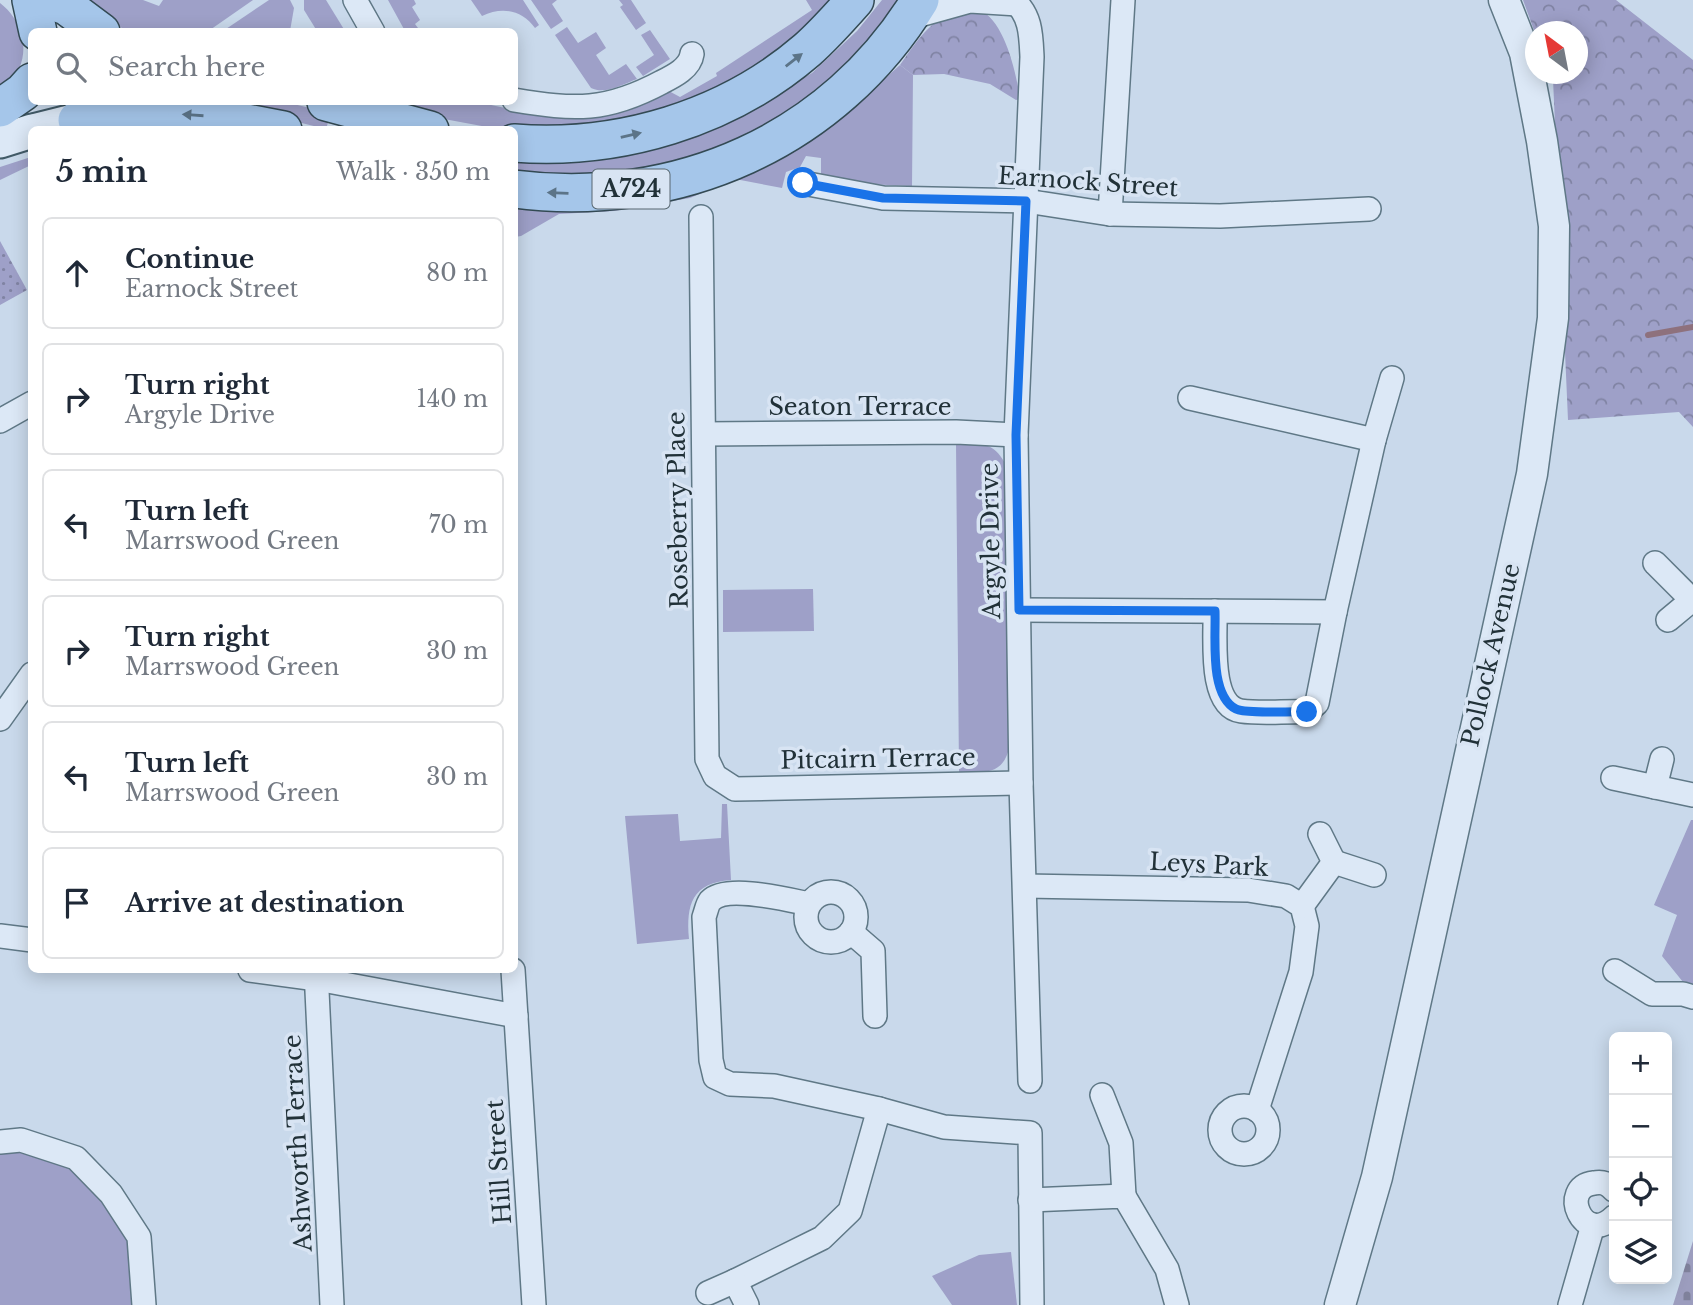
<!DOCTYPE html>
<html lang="en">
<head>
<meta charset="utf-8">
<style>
  body { margin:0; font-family:"Libre Baskerville",serif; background:#f6f6f7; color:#1f2937 }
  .controls { position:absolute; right:21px; bottom:21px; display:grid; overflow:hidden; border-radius:10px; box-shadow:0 4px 18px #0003 }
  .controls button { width:63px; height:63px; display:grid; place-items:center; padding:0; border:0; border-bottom:2px solid #e0e1e3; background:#fff; color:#1f2937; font:35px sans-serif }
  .compass { position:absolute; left:1525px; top:21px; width:63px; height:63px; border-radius:50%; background:#fff; box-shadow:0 4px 18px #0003; rotate:328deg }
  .stop { position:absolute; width:21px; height:21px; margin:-16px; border:5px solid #1a73e8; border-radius:50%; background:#fff }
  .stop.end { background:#1a73e8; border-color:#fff; box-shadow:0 2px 7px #0008 }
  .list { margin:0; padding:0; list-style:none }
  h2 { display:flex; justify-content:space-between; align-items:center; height:91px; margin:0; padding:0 28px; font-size:30px }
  h2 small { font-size:23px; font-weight:400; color:#747a83 }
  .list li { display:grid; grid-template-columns:46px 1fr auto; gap:21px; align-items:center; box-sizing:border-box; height:112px; margin:0 14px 14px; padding:0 14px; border:2px solid #e0e1e3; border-radius:10px }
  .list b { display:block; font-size:26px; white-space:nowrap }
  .list p { margin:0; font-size:23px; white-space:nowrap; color:#747a83 }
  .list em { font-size:23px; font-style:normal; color:#747a83 }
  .icon { flex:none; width:38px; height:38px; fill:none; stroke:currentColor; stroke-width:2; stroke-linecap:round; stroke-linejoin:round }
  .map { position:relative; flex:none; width:1693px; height:1305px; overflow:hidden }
  .search { position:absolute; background:#fff; box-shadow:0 4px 18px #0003; left:28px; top:28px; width:490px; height:77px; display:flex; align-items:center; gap:18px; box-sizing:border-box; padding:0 24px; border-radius:10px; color:#747a83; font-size:26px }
  .panel { position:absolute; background:#fff; box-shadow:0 4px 18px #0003; left:28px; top:126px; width:490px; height:847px; border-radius:10px }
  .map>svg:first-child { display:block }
  .grass { fill:#9ea0c8 }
  .forest { fill:url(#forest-crowns) }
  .cemetery { fill:url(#cemetery-stones) }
  .park { fill:url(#park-dots) }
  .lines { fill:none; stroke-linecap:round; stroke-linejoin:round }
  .stream { stroke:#8e717d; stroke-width:6 }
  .minor-casing { stroke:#5f7886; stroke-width:26 }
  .tertiary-casing { stroke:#5f7886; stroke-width:33 }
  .secondary-casing { stroke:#425b68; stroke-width:37 }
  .primary-casing { stroke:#334a54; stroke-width:40 }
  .minor { stroke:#dce8f6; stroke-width:23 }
  .tertiary { stroke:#dce8f6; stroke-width:30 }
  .secondary { stroke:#dce8f6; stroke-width:33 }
  .primary { stroke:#a5c6ea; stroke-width:37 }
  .oneway { fill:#5c7488 }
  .route { stroke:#1a73e8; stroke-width:9 }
  .labels { text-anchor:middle; stroke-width:7; stroke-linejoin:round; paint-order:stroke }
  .shield { fill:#d8e4f3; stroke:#586770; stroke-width:2 }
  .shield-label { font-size:23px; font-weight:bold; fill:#213138 }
  .street-label { font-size:24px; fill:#213138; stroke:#d8e4f3 }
</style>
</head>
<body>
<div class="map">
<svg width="1693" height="1305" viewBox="0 0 1693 1305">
  <defs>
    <pattern id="forest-crowns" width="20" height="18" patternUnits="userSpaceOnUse" patternTransform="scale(1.75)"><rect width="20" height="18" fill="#9ea0c8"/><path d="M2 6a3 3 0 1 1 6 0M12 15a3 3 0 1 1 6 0" fill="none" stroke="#8083a3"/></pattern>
    <pattern id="cemetery-stones" width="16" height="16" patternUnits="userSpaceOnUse" patternTransform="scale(1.75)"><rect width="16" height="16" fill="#9c9dbe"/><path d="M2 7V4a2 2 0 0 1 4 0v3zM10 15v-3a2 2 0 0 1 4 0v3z" fill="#7f819b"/></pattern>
    <pattern id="park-dots" width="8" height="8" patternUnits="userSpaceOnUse" patternTransform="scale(1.75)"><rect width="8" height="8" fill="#9ea0c8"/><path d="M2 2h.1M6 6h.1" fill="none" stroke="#8083a3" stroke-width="1.8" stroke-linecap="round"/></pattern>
  </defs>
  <rect width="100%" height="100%" fill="#c9d9eb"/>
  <g class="grass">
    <polygon points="83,0 143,0 159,6 163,0 253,0 207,32 126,31"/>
    <polygon points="269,0 290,0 294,8 290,31 223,31"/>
    <polygon points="304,0 326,0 345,31 317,31 304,10"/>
    <polygon points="388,0 414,0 416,4 412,7 420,20 415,24 418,28 413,31 405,31"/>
    <path d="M 471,0 L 523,0 L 539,25 L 535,28 C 522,10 502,6 482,16 Z"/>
    <polygon points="531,0 557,0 552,4 563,21 551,29"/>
    <polygon points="619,0 631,0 646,23 636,30 620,7 623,5"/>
    <polygon points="806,0 840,0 741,81 623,125 498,129 417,114 376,102 477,102 529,113 667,90 680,97 717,76 716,73 812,10"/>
    <polygon points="882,0 908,0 876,43 777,128 665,173 515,178 514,155 753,106 812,73 857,31"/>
    <path d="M 0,3 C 21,19 31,48 17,73 C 12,81 5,88 0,95 Z"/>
    <path d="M 567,27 L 578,43 L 596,32 L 606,48 L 596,55 L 609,75 L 626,64 L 637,79 C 623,84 606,95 591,88 L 555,35 Z"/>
    <polygon points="650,30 670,59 643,76 636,67 654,55 641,35"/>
    <polygon points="900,65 913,75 912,186 840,183 821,175 821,158 806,156 800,167 786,172 782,188 735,179 690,198 614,211 559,214 521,236 515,237 515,200 567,204 863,98"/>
    <polygon points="159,102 285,102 331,113 326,129 269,115"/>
    <polygon points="31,157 31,165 0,180 0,167"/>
    <path d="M 956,444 C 984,443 995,442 1008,469 L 1010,744 C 1004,776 986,772 959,772 Z"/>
    <polygon points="813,589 814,631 723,632 723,590"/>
    <path d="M 722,804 L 727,804 L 731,880 C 692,883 686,904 689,939 L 637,944 L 625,816 L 678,814 L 680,841 L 721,838 Z"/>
    <polygon points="1691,820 1693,820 1693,986 1683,982 1662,956 1677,915 1654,905"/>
    <polygon points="0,1142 76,1158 139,1237 144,1305 0,1305"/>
    <polygon points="1011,1252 1017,1305 952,1305 932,1276 979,1255"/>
  </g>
  <g class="forest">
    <polygon points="1523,0 1616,0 1693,60 1693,427 1679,412 1568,420 1553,79 1551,74 1578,74 1578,32 1535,33"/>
    <path d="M 983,12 C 1005,24 1017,75 1020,99 L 1016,100 L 990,84 L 944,74 L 913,75 L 900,65 C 913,47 928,22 950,14 C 959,11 972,12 983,12 Z"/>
  </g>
  <polygon class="cemetery" points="1693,1241 1693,1305 1673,1305"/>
  <polygon class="park" points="0,241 27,290 0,305"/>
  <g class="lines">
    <polyline class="stream" points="1648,335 1693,327"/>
    <defs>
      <g id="minor">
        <polyline points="355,0 373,32"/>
        <path d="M 1013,0 C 1031,15 1031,35 1032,57 L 1016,435 L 1021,783 L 1030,1081"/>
        <polyline points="909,18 970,1 1018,4"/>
        <path d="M 514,100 C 575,110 606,112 662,82 C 674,76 690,68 692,54"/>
        <polyline points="803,183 883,198 1026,201 1110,214 1220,216 1369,209"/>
        <polyline points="1110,214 1123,0"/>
        <polyline points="701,217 707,759 715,776 735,789 1021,783"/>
        <polyline points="1190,398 1374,440"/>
        <polyline points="0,421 32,403"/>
        <polyline points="704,434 956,432 1016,435"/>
        <polyline points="1655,563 1693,601"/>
        <polyline points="1019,610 1335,612 1374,440 1392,378"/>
        <path d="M 1215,611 C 1216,636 1208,706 1241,711 C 1262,714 1286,711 1307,712 L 1317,703 L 1335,612"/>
        <polyline points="1668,620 1692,600"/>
        <polyline points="0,719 32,674"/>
        <polyline points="1613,778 1693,795"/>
        <polyline points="1655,787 1662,759"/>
        <polyline points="1334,862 1374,875"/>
        <polyline points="1025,886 1248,890 1286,896 1302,906 1307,926 1301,972 1257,1110"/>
        <circle cx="831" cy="917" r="25"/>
        <path d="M 809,904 C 789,900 726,884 710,901 C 707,905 706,912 704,917 L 711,1060 L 715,1077 L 730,1084 L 774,1086 L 879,1109 L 944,1127 L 1030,1133 L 1032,1305"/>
        <polyline points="1302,906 1334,862 1320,834"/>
        <polyline points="851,932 873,951 875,1016"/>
        <polyline points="0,936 32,940"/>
        <polyline points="250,970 317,979 516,1016"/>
        <polyline points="316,970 332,1305"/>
        <polyline points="513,970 534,1305"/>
        <polyline points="1615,971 1652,994 1683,994 1693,997"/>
        <polyline points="1102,1095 1121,1143 1124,1196"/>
        <circle cx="1244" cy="1130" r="24"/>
        <polyline points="0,1142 21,1140 76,1158 111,1194 139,1237 144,1305"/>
        <path d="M 1614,1190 C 1608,1184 1603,1181 1594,1183 C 1558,1187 1583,1247 1614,1217"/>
        <polyline points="1030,1200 1124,1196 1167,1269 1177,1305"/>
        <polyline points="735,1281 822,1238 850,1211 879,1109"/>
        <polyline points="708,1293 735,1281 747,1305"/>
        <polyline points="1570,1305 1593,1225"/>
      </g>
      <polyline id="tertiary" points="1340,1305 1377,1177 1532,474 1553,318 1554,226 1542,141 1525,53 1504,0"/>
      <g id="secondary">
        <polyline points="37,130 77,120"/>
        <polyline points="0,141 32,131"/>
      </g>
      <g id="primary">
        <polyline points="31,0 38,32"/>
        <polyline points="49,0 66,6 101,32"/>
        <polyline points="121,102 135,110 210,116 283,130"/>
        <polyline points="326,102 430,130"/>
        <polyline points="0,108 23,92 32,82"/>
        <polyline points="77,120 135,118 150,112"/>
        <path d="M 514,143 C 619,151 727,119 807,50 C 824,35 840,17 855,0"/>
        <path d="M 514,189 C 677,210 834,141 920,0"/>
      </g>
    </defs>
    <use href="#minor" class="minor-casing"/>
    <use href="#tertiary" class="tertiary-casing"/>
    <use href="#secondary" class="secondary-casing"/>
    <use href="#primary" class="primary-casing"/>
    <use href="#minor" class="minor"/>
    <use href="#tertiary" class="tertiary"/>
    <use href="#secondary" class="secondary"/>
    <use href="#primary" class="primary"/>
  </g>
  <defs><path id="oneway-solid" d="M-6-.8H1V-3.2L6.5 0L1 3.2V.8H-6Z" transform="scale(1.75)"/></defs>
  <g class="oneway">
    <use href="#oneway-solid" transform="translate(794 60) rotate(-38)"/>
    <use href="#oneway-solid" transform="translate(193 115) rotate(-176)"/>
    <use href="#oneway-solid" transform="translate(631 135) rotate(-13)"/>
    <use href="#oneway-solid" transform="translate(558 193) rotate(-178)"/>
  </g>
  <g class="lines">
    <path class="route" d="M 803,183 L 883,198 L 1026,201 L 1016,435 L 1019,610 L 1215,611 C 1216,638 1209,695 1236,709 C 1246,714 1293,711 1307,712"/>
  </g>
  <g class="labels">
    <rect class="shield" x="592.5" y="169.5" width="77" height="39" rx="5"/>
    <g class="shield-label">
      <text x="631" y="197">A724</text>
    </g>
    <g class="street-label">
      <text transform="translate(1088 182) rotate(4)" y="8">Earnock Street</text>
      <text x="860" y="415">Seaton Terrace</text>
      <text transform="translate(678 510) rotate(-91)" y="8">Roseberry Place</text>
      <text transform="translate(991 541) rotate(-91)" y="8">Argyle Drive</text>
      <text transform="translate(1491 655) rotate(-77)" y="8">Pollock Avenue</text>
      <text transform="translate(878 759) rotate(-1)" y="8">Pitcairn Terrace</text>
      <text transform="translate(1209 865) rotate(3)" y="8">Leys Park</text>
      <text transform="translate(298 1143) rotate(-93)" y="8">Ashworth Terrace</text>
      <text transform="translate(499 1162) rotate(-94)" y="8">Hill Street</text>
    </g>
  </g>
</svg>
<div class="controls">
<button>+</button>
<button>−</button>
<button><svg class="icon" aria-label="locate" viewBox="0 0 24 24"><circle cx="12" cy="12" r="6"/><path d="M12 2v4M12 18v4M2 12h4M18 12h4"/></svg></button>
<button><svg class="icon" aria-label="layers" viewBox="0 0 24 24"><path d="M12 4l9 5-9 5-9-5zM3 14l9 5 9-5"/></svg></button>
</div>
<svg class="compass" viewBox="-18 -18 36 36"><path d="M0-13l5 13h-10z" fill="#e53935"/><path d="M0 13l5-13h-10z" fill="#747a83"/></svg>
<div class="stop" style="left:803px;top:183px"></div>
<div class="stop end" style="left:1307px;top:712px"></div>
<div class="search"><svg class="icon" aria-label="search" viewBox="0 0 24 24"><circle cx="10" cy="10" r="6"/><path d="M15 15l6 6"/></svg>Search here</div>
<section class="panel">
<h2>5 min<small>Walk · 350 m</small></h2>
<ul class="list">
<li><svg class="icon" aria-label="ahead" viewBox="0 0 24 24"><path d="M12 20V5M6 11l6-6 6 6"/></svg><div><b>Continue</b><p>Earnock Street</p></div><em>80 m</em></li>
<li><svg class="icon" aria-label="right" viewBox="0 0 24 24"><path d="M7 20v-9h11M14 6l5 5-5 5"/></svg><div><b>Turn right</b><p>Argyle Drive</p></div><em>140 m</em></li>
<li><svg class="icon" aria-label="left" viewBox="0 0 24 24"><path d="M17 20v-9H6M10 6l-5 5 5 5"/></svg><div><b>Turn left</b><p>Marrswood Green</p></div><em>70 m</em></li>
<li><svg class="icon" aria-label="right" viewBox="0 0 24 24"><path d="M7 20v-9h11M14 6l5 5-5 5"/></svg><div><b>Turn right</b><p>Marrswood Green</p></div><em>30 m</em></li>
<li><svg class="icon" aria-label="left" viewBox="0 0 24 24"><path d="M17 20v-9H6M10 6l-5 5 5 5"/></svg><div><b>Turn left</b><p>Marrswood Green</p></div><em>30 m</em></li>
<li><svg class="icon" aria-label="arrive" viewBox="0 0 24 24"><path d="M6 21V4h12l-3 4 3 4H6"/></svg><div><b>Arrive at destination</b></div></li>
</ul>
</section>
</div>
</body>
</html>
